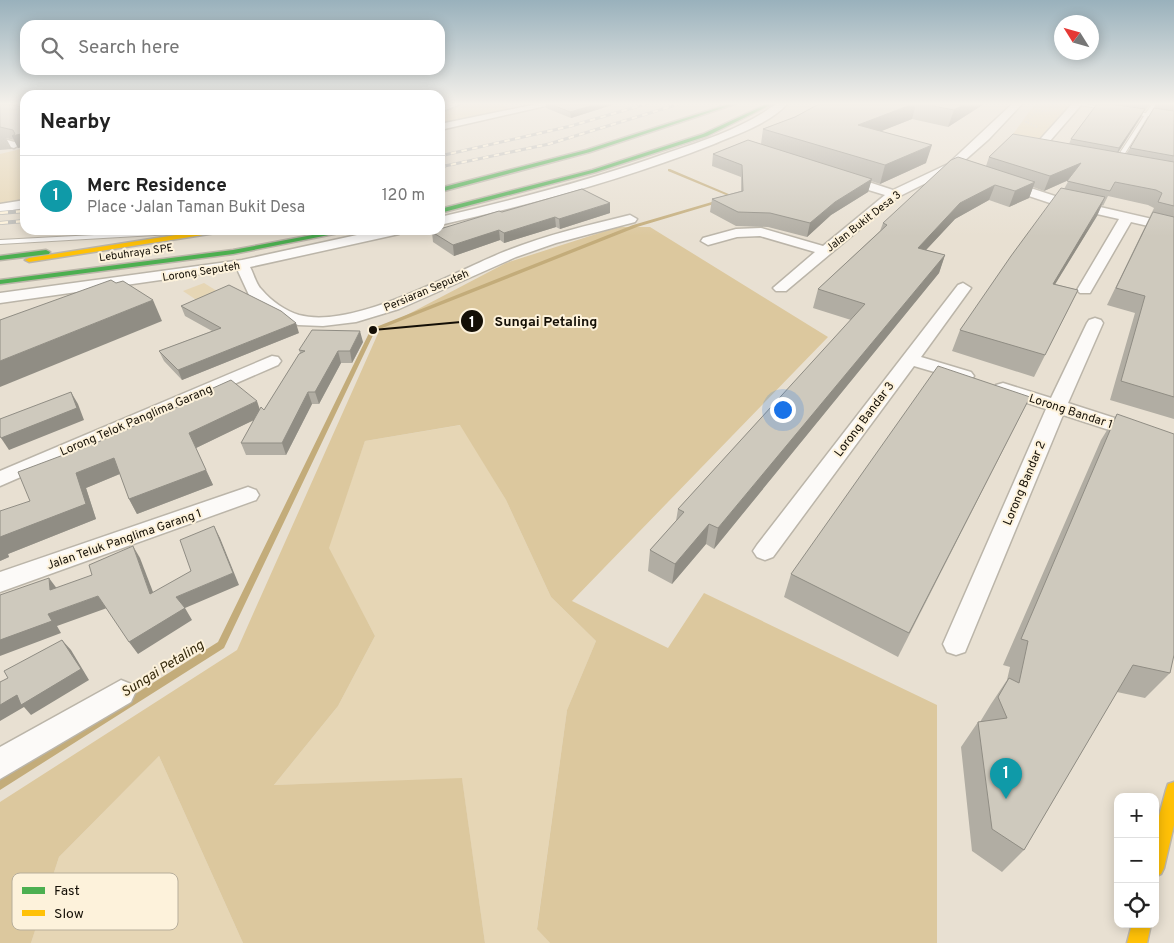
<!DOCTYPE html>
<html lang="en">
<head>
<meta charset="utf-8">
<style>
  body { margin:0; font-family:Overpass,sans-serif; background:#f2f2f2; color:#222 }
  .controls { position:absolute; right:15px; bottom:15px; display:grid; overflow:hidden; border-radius:10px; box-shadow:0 2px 12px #0003 }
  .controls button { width:45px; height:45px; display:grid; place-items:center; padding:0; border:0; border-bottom:1px solid #e0e0e0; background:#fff; color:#222; font:25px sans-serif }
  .compass { position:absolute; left:1054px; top:15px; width:45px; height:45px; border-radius:50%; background:#fff; box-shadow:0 2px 12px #0003; rotate:307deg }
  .you { position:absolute; left:782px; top:409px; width:18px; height:18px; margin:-12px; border:4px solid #fff; border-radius:50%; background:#1a73e8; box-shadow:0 0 0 8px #1a73e833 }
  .badge { display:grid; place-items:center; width:32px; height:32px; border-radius:50%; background:#0b8043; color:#fff; font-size:16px; font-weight:700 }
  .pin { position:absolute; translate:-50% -41px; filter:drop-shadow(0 1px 2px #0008) }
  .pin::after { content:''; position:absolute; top:26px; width:18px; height:15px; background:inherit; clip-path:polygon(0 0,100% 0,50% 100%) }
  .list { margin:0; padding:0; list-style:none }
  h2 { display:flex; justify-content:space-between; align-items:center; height:65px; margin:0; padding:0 20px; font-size:21px }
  h2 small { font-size:16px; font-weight:400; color:#767676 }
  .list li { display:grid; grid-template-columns:32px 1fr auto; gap:15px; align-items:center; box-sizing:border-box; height:80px; padding:0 20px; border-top:1px solid #e0e0e0 }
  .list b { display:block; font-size:19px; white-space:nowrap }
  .list p { margin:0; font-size:16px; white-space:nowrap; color:#767676 }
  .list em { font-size:16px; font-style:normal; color:#767676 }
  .icon { flex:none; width:28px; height:28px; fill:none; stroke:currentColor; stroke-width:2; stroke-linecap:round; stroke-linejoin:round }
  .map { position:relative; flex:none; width:1174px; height:943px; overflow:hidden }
  .search { position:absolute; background:#fff; box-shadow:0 2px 12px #0003; left:20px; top:20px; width:425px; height:55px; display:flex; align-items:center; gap:12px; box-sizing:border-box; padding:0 18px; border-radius:15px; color:#767676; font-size:19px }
  .panel { position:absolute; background:#fff; box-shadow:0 2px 12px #0003; left:20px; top:90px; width:425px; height:145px; border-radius:15px }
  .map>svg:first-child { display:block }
  .green { fill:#e6d6b5 }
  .forest { fill:#dcc89e }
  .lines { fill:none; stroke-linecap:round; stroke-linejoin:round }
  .stream { fill:#c3ac7a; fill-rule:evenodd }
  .lane-casing { stroke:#bbb5a9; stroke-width:2 }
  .street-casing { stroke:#bbb5a9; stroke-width:3 }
  .fast-casing { stroke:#bbb5a9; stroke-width:3 }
  .slow-casing { stroke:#bbb5a9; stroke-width:3 }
  .path { stroke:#d4d2ce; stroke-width:2; stroke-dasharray:1 2; stroke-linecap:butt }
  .lane { fill:#fcfaf8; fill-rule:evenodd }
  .street { fill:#fcfaf8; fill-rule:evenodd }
  .fast { fill:#4caf50; fill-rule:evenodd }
  .slow { fill:#ffc107; fill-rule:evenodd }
  .rail-far1-casing { stroke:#bfbeba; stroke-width:3 }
  .rail-casing { stroke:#bfbeba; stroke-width:4 }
  .rail-far1 { stroke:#fdf2db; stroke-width:2; stroke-dasharray:5.5; stroke-linecap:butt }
  .rail { stroke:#fdf2db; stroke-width:2.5; stroke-dasharray:8; stroke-linecap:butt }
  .wall { fill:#b1ada3 }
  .shaded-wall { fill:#908d84 }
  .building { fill:#cec9bd; stroke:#908d84 }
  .labels { text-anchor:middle; stroke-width:4; stroke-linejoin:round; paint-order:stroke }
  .far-street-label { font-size:11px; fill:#140f06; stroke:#fdf2db }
  .street-label { font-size:12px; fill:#140f06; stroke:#fdf2db }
  .water-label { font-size:14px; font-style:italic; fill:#372b0d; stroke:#fdf2db }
  .key { fill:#fdf2db; stroke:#b7ae9b; stroke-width:1 }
  .key-label { font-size:14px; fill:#140f06 }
  .leader { fill:none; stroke:#140f06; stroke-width:2 }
  .callout-dot { fill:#140f06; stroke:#fdf2db; stroke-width:2 }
  .mark-label { font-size:15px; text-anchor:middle; font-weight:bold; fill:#fff }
  .callout-label { font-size:14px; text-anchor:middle; font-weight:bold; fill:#140f06; stroke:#fdf2db; stroke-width:4; stroke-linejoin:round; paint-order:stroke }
</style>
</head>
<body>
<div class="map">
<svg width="1174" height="943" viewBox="0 0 1174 943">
  <rect width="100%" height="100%" fill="#e8e0d2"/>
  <g class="green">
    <polygon points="459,104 500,104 514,111 440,123 440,111"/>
    <polygon points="1035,104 1073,104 1041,141 1021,138 1013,134"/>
    <polygon points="25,148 25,200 0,205 0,154"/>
    <polygon points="204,283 225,296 204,305 183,291"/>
    <polygon points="461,425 506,500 551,597 596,641 567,710 537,928 550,943 485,943 462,779 274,785 338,706 375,636 328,548 365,441"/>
    <polygon points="159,756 243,943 31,943 59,857"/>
  </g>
  <polygon class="forest" points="618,227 650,227 828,337 572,601 668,648 704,593 937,705 937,943 550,943 537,929 567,710 596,641 551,597 506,500 460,425 365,441 329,548 375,636 338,706 274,785 462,778 485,943 243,943 159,756 59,857 31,943 0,943 0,802 237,650 380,329 506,263"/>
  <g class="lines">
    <polygon class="stream" points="668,169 670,169 731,195 724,201 637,227 375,331 224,648 0,790 0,779 218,642 371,329 633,225 722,199 726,195 668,171"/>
    <defs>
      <g id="lane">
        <polygon points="1075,104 1084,104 1110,109 1108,110"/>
        <polygon points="1152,104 1156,104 1150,114 1174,118 1174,120 1148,116 1119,163 1115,163 1114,162 1144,116 1127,112 1129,111 1146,113"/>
        <polygon points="170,231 172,232 172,234 0,244 0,240"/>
      </g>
      <g id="street">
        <polygon points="446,104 460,104 440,112 440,106"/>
        <polygon points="537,104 554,104 440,130 440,124"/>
        <path d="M 776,104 L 787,104 C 769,124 737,134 714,144 C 625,179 533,204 440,225 L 440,217 C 518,199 595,179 670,152 C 706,140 745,127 776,104 Z"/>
        <polygon points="1012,104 1022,104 989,139 956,168 898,197 786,291 776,291 773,288 815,252 760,236 737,237 708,245 701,241 703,238 736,229 761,228 823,246 885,195 839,181 839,175 847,175 893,190 948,164"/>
        <polygon points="1072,104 1082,104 1043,149 1035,149 1035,145"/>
        <polygon points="0,138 18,143 19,145 14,148 0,144"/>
        <polygon points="1003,179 1061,198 1174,224 1174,232 1131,222 1090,293 1080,293 1077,290 1119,219 1053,204 999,186 999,180"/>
        <polygon points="25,200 25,208 0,212 0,204"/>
        <path d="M 630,215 L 637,219 L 635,222 L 556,243 L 516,257 L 399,309 L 356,322 L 323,326 L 298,325 L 273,315 L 249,295 L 237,269 L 0,303 L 0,293 L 242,260 L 380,230 L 406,230 L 399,234 L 250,267 C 254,274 256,285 262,290 C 271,301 286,311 299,315 C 354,330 455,271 506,251 C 546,235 589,225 630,215 Z"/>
        <polygon points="963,283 971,288 921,357 971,372 974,376 971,380 965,381 914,366 773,557 765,560 757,557 753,551 757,545 958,285"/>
        <polygon points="1095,318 1101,320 1103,323 1068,403 1174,437 1174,451 1063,415 965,652 956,655 947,652 943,644 1046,409 996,393 994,389 996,385 1003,383 1051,398 1087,323 1089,320"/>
        <polygon points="272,356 278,357 281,361 278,365 0,486 0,471"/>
        <polygon points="248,487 256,490 259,495 256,500 0,592 0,572"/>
        <polygon points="121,680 131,684 135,693 131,702 0,779 0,747"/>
      </g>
      <g id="fast">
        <polygon points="729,104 735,104 590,152 440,192 440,188 586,150"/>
        <polygon points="767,104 772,104 707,136 596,172 440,213 440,209 592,170 703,134"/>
        <polygon points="339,230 354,230 233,254 0,284 0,280 233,250"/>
        <polygon points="46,250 50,252 49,254 0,260 0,256"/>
      </g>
      <g id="slow">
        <polygon points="208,230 226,230 222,232 29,262 25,260 29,258"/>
        <polygon points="1174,782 1174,825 1164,868 1161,874 1155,877 1155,831 1166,790 1168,784"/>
        <polygon points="1132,924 1151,924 1147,943 1127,943"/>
      </g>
    </defs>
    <use href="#lane" class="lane-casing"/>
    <use href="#street" class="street-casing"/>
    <use href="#fast" class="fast-casing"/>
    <use href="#slow" class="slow-casing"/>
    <g class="path">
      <polyline points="1036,112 1050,110"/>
      <polyline points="1037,127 1026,122 1042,104"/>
    </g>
    <use href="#lane" class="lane"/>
    <use href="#street" class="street"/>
    <use href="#fast" class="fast"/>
    <use href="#slow" class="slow"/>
    <defs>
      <g id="rail-far1">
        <polyline points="440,156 571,126 646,104"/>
        <polyline points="440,167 549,144 679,104"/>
      </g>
      <g id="rail">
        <polyline points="0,213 25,211"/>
        <polyline points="0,223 25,221"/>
      </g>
    </defs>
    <use href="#rail-far1" class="rail-far1-casing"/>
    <use href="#rail" class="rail-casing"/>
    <use href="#rail-far1" class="rail-far1"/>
    <use href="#rail" class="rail"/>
  </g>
  <g class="wall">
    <polygon points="0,104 25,108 25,146 18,148 14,140 6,138 12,149 0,150"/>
    <polygon points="546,104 615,104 571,118 546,108"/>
    <polygon points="819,104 984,104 948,127 912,119 881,131 926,163 880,184 871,181 868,192 831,215 807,237 768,227 736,226 710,212 712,199 741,191 741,177 712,166 713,154 761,144 763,129 795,117"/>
    <polygon points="1097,104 1150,104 1145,111 1144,111 1141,117 1118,153 1126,154 1130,148 1155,108 1157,104 1174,104 1174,419 1110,400 1135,313 1107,305 1154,208 1148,205 1108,196 1103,206 1102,205 1097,216 1055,284 1078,290 1034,377 952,351 960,330 1064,189 1069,180 1044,191 1033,187 1029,198 1009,207 989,200 955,219 926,250 945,255 939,273 714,549 706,544 672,584 648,571 650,550 676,521 678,509 851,320 813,308 818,289 880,231 883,223 986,166 989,157 1069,144 1071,139"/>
    <polygon points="502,212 610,213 560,229 556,227 504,243 500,240 454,256 433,242 432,232"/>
    <polygon points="181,306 299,333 182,380 164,361 159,351 212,331 185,316"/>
    <polygon points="363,342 352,363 341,363 319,404 312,404 286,455 246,455 241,443 254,420 196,448 213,485 137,514 129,499 120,474 86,488 96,519 8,554 9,557 0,561 30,501 98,442 185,404 184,401 260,410 264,410 300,353 299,350"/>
    <polygon points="1030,397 898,657 784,597 791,574"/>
    <polygon points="1117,414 1170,673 1145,698 1117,692 1024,850 1002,872 972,851 961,747 978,722 980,722 991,704 1007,680 1010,667 1003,665 1101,440"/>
  </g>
  <g class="shaded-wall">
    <polygon points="597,104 615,104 571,118 570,112"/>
    <polygon points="913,104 916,104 912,119 854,142 858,125"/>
    <polygon points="964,104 984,104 948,127 954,110"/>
    <polygon points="1145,109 1141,117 1115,157 1119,148"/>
    <polygon points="25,133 25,146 18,148 12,136"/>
    <polygon points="932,145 926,163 880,184 885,165"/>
    <polygon points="1081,163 1075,177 1044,191 1050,176"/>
    <polygon points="872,179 868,192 831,215 807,237 810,223 835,202"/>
    <polygon points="1035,182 1029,198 1009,207 1015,191"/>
    <polygon points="995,185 989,200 955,219 912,265 918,248 960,203"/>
    <polygon points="1105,197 1097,216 1043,304 1053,284"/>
    <polygon points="610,203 610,213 560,229 559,219"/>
    <polygon points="555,217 556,227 504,243 504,233"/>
    <polygon points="499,230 500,240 454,256 453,245"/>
    <polygon points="945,255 939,273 714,549 718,528"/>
    <polygon points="153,300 162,321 0,387 0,361"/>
    <polygon points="296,323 299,333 182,380 178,370"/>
    <polygon points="360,331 363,342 352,363 350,351"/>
    <polygon points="338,351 341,363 319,404 315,392"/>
    <polygon points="71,392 78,404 84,420 9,450 1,438"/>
    <polygon points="308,392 312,404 286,455 282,443"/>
    <polygon points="257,401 262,416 196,448 189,433"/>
    <polygon points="114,458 122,473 86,488 96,519 8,554 9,557 0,561 0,537 76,473"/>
    <polygon points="206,470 213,485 137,514 129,499"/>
    <polygon points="709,524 706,544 672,584 675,564"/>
    <polygon points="214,526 220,538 239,585 185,608 192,620 138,654 129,642 176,597 233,573"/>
    <polygon points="133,546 140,558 158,605 150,594"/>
    <polygon points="49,578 58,590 50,590"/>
    <polygon points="98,596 107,608 57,626 61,633 0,656 0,640 48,614"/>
    <polygon points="62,640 71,650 89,680 31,715 24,707 0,721 0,705"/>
  </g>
  <g class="building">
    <polygon points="0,104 11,104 25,108 25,133 12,136 15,134 13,130 0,127"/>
    <polygon points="550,104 597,104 570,112"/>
    <polygon points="819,104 913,104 858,125 932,145 885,165 763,129 795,117"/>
    <polygon points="922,104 964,104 954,110"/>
    <polygon points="1097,104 1111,104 1145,109 1119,148 1071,139"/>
    <polygon points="1162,104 1174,104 1174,106"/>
    <polygon points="1154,108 1174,111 1174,156 1130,148"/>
    <polygon points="1013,134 1174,162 1174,206 1158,202 1162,193 1156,190 1115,182 1110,191 1067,181 1081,163 1050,176 989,157"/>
    <polygon points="748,140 872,179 835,202 810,223 770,213 738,212 712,199 743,191 742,165 713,154"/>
    <polygon points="958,157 1035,182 1015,191 995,185 960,203 918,248 945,255 718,528 709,524 675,564 650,550 684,512 678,509 865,304 818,289 887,225 883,223 951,160"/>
    <polygon points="1061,188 1105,197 1053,284 1078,290 1045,355 960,330 1011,256"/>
    <polygon points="582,189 610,203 559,219 555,217 504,233 499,230 453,245 432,232 440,230 440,229 499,211 502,212"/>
    <polygon points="1153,212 1174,217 1174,397 1121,381 1145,296 1116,288"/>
    <polygon points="111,280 116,283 123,281 153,300 0,361 0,320"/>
    <polygon points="229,285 281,311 296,323 178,370 159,351 221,328 181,306"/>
    <polygon points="312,330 360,331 350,351 338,351 315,392 308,392 282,443 241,443 261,407 264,410 299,354 305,351 299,350"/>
    <polygon points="938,366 1030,397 909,633 791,574"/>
    <polygon points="231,380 257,401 189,433 206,470 129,499 114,458 76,473 86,504 0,537 0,511 30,501 18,472 98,442 186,403 184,401"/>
    <polygon points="71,392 77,408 1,438 0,436 0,419"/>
    <polygon points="1117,414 1174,434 1174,655 1170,673 1133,665 1024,850 992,829 978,722 1007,718 998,697 1009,678 1019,683 1028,641 1021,639"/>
    <polygon points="214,526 233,573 176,597 185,608 129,642 98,596 48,614 52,621 0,640 0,595 49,578 50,590 92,575 89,565 133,546 150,594 191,571 180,540"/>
    <polygon points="62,640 81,669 21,705 17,695 0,705 0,682 8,678 4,671"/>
  </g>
  <linearGradient id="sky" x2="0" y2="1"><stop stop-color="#99b1bc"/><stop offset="0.44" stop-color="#f5f1eb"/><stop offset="1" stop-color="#f5f1eb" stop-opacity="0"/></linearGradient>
  <rect width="1174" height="236" fill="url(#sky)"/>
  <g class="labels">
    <g class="far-street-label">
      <text transform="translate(863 221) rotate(-38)" y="4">Jalan Bukit Desa 3</text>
      <text transform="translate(136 252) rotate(-8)" y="4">Lebuhraya SPE</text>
      <text transform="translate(201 271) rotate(-9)" y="4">Lorong Seputeh</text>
      <text transform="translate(426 290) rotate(-23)" y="4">Persiaran Seputeh</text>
    </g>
    <g class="street-label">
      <text transform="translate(1071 411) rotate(18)" y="4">Lorong Bandar 1</text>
      <text transform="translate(864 419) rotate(-53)" y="4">Lorong Bandar 3</text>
      <text transform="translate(136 420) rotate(-23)" y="4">Lorong Telok Panglima Garang</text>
      <text transform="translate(1024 483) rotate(-67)" y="4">Lorong Bandar 2</text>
      <text transform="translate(124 539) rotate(-19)" y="4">Jalan Teluk Panglima Garang 1</text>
    </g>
    <g class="water-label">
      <text transform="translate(162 668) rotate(-32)" y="5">Sungai Petaling</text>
    </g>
  </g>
  <rect x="12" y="873" width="166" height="57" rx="8" class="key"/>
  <rect x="22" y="887" width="23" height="7" fill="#4caf50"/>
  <rect x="22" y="910" width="23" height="6" fill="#ffc107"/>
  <g class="key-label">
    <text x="54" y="895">Fast</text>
    <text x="54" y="918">Slow</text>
  </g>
  <path class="leader" d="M373 330L472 321"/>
  <g class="callout-dot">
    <circle cx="373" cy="330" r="5"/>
    <circle cx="472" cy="321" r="12"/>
  </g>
  <g class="mark-label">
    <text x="472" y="327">1</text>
  </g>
  <g class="callout-label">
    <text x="546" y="326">Sungai Petaling</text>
  </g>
</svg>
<div class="controls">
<button>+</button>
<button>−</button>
<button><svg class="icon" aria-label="locate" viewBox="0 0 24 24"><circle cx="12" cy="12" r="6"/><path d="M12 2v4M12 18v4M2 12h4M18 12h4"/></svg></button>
</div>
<svg class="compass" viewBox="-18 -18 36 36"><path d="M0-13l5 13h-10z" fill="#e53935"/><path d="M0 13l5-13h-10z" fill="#767676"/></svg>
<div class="you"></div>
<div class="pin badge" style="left:1006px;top:799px;background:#0f9aa8">1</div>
<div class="search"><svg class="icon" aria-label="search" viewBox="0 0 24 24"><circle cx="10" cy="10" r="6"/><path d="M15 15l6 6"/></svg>Search here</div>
<section class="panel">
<h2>Nearby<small></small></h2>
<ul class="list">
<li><span class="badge" style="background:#0f9aa8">1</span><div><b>Merc Residence</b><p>Place · Jalan Taman Bukit Desa</p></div><em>120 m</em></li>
</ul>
</section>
</div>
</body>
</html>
